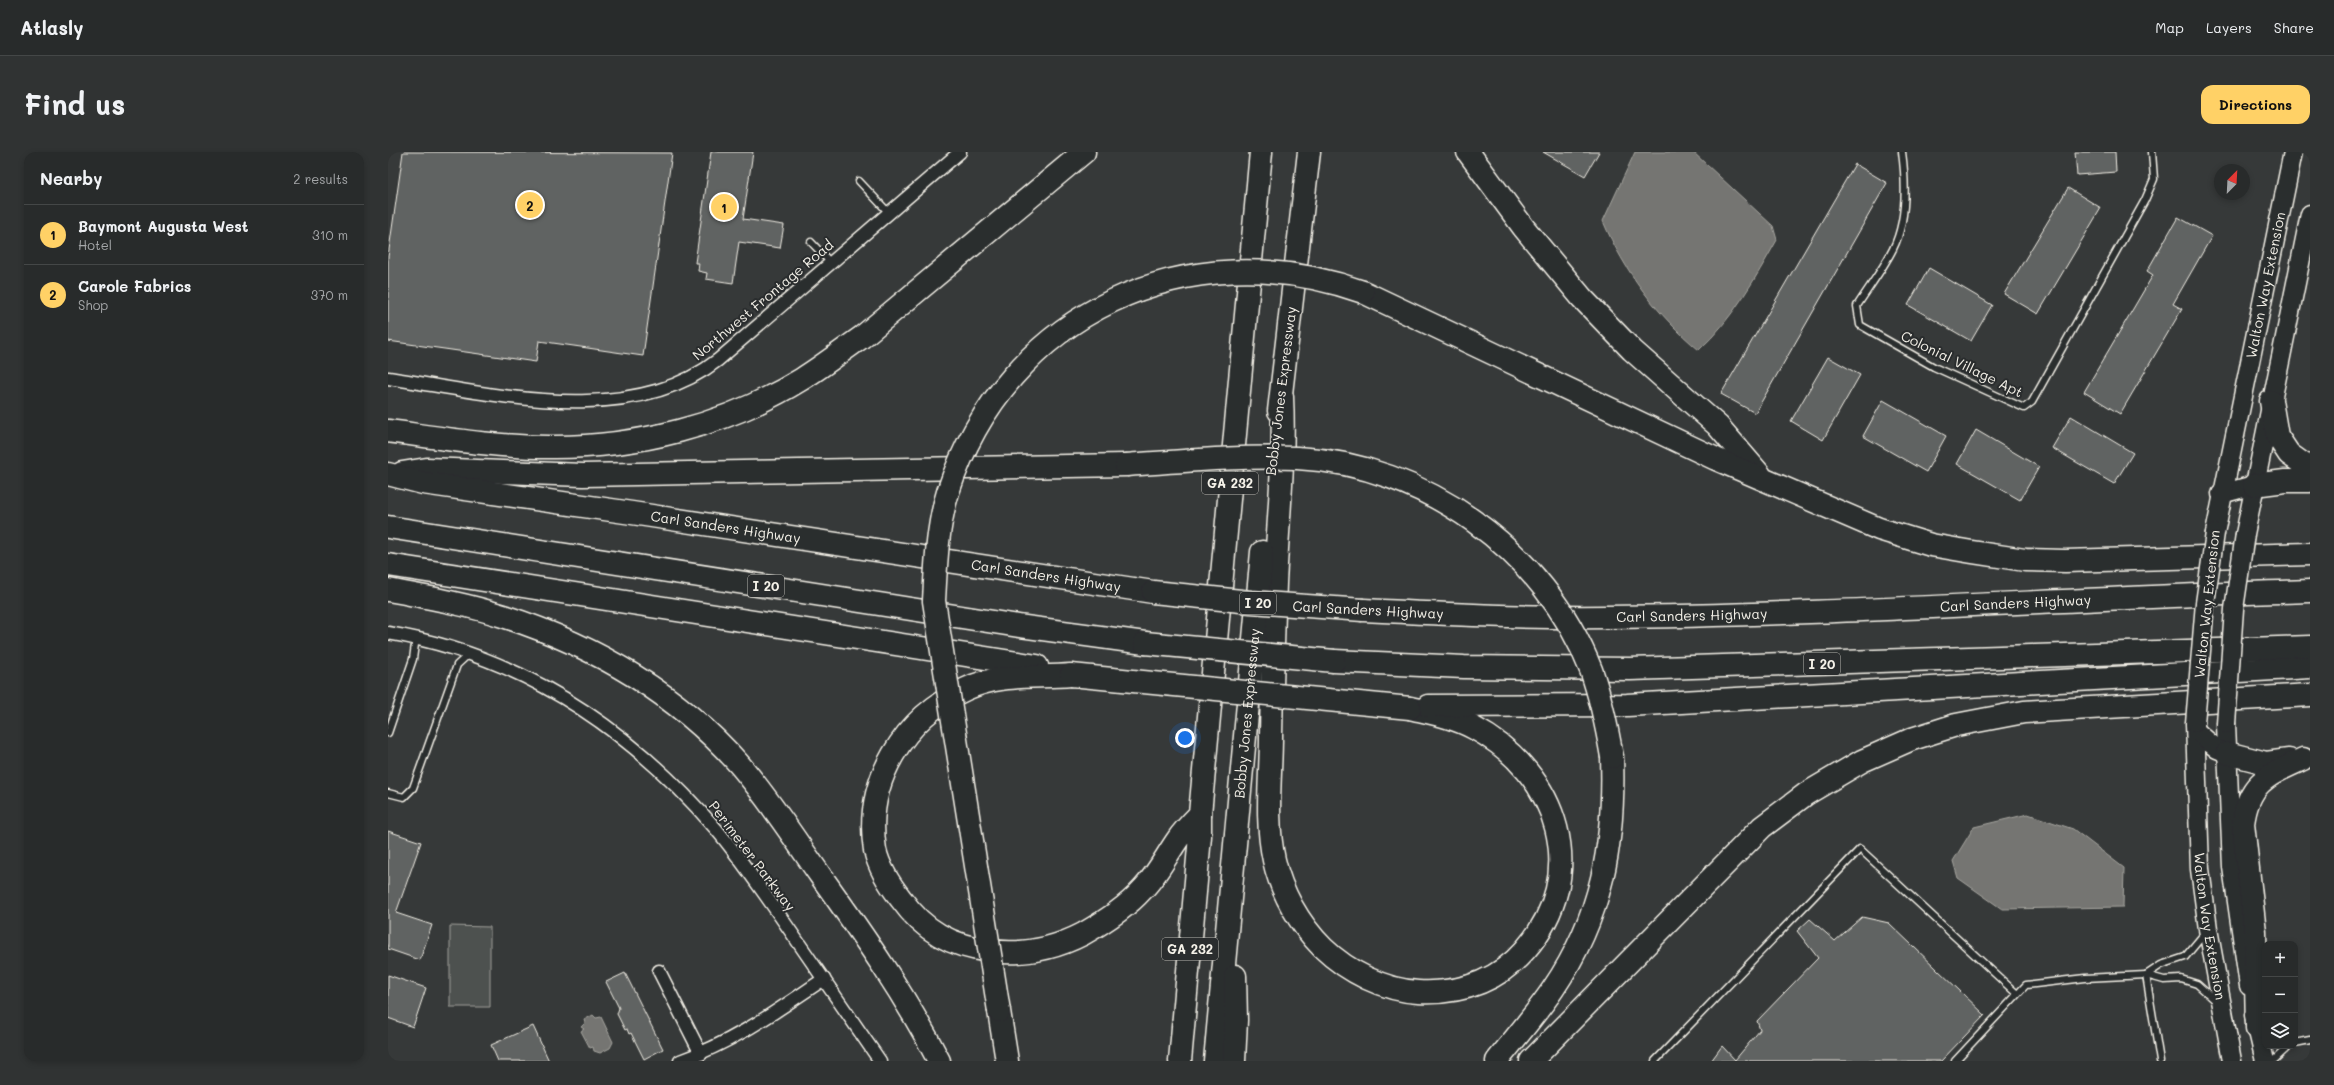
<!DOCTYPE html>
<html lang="en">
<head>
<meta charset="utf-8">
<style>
  body { margin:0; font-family:Mali,sans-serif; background:#303333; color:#f1f3f6 }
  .controls { position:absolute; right:12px; bottom:12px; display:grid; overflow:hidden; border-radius:8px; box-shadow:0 2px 6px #0003 }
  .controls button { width:36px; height:36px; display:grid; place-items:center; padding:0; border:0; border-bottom:1px solid #444747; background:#282b2b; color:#f1f3f6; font:20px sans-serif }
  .compass { position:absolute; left:1826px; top:12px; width:36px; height:36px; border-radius:50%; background:#282b2b; box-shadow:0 2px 6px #0003; rotate:24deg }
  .you { position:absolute; left:797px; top:586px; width:14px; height:14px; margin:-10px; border:3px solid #fff; border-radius:50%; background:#1a73e8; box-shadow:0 0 0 6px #1a73e833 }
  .badge { display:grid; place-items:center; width:26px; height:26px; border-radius:50%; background:#ffd166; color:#111; font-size:13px; font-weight:700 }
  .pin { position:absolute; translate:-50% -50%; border:2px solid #fff; box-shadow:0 1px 4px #0006 }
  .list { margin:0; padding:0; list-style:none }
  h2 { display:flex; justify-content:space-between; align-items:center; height:52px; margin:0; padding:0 16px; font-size:17px }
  h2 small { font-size:13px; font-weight:400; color:#a5a7a9 }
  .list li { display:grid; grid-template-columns:26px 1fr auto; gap:12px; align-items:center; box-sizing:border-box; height:60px; padding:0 16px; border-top:1px solid #444747 }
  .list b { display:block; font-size:15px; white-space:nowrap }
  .list p { margin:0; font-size:13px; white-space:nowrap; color:#a5a7a9 }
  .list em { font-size:13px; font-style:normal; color:#a5a7a9 }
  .icon { flex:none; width:22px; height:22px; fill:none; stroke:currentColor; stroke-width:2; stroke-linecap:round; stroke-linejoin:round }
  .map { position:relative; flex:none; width:1922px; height:909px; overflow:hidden; border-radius:12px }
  header { display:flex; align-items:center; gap:24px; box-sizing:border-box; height:56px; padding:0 20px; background:#282b2b; border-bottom:1px solid #444747 }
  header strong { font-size:19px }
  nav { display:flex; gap:22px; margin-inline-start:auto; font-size:14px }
  .intro { display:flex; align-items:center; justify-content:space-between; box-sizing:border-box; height:96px; padding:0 24px }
  h1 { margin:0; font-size:28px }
  .button { padding:10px 18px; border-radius:12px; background:#ffd166; color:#111; font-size:14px; font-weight:700 }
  main { display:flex; gap:24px; padding:0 24px }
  aside { flex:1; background:#282b2b; border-radius:12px; box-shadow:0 2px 6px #0003 }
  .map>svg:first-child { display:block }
  .green { fill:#4e514f; stroke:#a1a19c }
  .water { fill:#757572; stroke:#a8a7a1 }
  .building { fill:#616362; stroke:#f4f1e8 }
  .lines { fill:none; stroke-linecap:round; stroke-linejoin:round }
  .lane-casing { stroke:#f4f1e8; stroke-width:9 }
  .street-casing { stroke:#f4f1e8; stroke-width:15 }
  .secondary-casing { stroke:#f4f1e8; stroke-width:21 }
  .highway-casing { stroke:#f4f1e8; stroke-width:25 }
  .lane { stroke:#2a2d2e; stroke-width:6 }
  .street { stroke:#2a2d2e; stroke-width:12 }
  .secondary { stroke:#2a2d2e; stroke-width:18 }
  .highway { stroke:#2a2d2e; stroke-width:22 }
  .secondary-bridge-casing { stroke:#f4f1e8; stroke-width:21; stroke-linecap:butt }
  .highway-bridge-casing { stroke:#f4f1e8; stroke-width:25; stroke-linecap:butt }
  .secondary-bridge { stroke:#2a2d2e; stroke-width:18 }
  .highway-bridge { stroke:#2a2d2e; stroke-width:22 }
  .labels { text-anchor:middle; stroke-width:4; stroke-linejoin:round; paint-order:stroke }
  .shield { fill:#2a2d2e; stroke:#b7b6b0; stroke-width:1 }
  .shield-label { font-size:13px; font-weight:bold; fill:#f4f1e8 }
  .street-label { font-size:14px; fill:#f4f1e8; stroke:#2a2d2e }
</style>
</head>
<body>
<header>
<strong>Atlasly</strong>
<nav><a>Map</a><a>Layers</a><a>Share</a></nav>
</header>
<div class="intro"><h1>Find us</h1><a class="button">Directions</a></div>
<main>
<aside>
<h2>Nearby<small>2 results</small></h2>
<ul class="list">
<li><span class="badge">1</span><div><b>Baymont Augusta West</b><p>Hotel</p></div><em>310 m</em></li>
<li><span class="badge">2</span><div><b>Carole Fabrics</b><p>Shop</p></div><em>370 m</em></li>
</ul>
</aside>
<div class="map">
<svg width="1922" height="909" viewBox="0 0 1922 909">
  <rect width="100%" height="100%" fill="#363939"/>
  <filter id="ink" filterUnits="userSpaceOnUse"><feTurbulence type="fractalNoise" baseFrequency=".025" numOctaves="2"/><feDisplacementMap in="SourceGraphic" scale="8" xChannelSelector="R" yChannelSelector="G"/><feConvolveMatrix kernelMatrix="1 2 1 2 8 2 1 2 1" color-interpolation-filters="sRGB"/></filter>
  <g filter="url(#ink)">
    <polygon class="green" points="62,774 102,775 102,855 62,855"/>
    <g class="water">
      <path d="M 1247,0 L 1305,0 L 1385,74 L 1389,88 C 1367,127 1344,168 1311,198 C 1269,163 1236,119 1215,69 Z"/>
      <polygon points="1640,662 1685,677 1736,716 1735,755 1614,757 1570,726 1565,709 1586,675"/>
      <polygon points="205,863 208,866 213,865 225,890 222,896 212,901 206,899 205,895 202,896 193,879 196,877 193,875 197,871 196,868"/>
    </g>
    <g class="building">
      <polygon points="15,0 284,1 255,204 151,189 148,210 0,189 0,105"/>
      <polygon points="323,0 365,0 355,67 396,73 392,96 351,90 345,131 318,127 319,121 310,119 311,111 307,111"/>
      <polygon points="1155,0 1211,0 1197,24"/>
      <polygon points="1687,0 1727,0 1728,20 1689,23"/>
      <polygon points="1467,12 1499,31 1367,261 1333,242"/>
      <polygon points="1680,36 1713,56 1650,162 1616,142"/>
      <polygon points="1790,65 1824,84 1785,152 1794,157 1732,262 1696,240 1765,123 1759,119"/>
      <polygon points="1541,116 1604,153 1583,189 1520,153"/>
      <polygon points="1440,205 1472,223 1435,288 1403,269"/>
      <polygon points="1495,248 1558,284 1538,320 1475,284"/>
      <polygon points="1683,264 1745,301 1726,332 1664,296"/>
      <polygon points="1588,278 1651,315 1632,348 1569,312"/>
      <polygon points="0,679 33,690 8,761 44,773 32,808 0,797"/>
      <polygon points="1474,765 1501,771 1597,863 1553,909 1323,909 1334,894 1347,908 1372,878 1369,869 1430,806 1409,779 1422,767 1447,789"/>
      <polygon points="237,821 275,897 256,907 243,881 241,882 239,877 237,878 229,862 231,856 218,830"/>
      <polygon points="0,823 38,836 25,875 0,866"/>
      <polygon points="145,874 161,909 110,909 103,893"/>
    </g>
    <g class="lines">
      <defs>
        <g id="lane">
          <path d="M 1514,0 C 1518,30 1519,69 1505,97 C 1495,117 1481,135 1469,154 L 1472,173 L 1546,215 L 1636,256 L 1644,250 L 1757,48 L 1766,27 L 1764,0"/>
          <polyline points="471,29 501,61"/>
          <polyline points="423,90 443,111"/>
          <polyline points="0,581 25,507 28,485"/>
          <polyline points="0,641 16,645 25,636 69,513 82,501"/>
          <polyline points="1758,823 1772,909"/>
          <polyline points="1758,823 1773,813 1797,805 1817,781"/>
          <polyline points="1907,891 1922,888"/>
          <polyline points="1267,909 1472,697 1629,842"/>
          <polyline points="1567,909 1638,833 1697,826 1758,823 1776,828 1793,827 1809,832 1828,849"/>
          <polyline points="1885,909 1901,894"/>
        </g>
        <g id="street">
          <path d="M 0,226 C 102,241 241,278 330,208 L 572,0"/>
          <path d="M 0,481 C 133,503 241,576 328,677 C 350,703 370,733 390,761 C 424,810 458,860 492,909"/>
          <polyline points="271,819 313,902"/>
          <path d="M 292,909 C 348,889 388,859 436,827"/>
        </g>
        <g id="secondary">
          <polyline points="1833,342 1866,333"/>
          <path id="s1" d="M 1827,381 L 1905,0"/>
          <polyline points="1857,382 1922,62"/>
          <path id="s2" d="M 1807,571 L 1812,717 L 1820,777 L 1844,909"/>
          <polyline points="1838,572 1844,715 1861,834"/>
          <polyline points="1808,579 1829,597 1839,601"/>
          <polyline points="1866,863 1877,909"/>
        </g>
        <g id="highway">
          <polyline points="1080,0 1136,76 1194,146 1244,198 1330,274 1372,323"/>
          <polyline points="975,140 1328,307 1491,377 1543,393 1584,400 1637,408 1677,409 1922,402"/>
          <path d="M 894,245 C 897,307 890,369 887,431 C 885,482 884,533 883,584 C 883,624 877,668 886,708 C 893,740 911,772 935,796 C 960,820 996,838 1030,840 C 1071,842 1109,830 1137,798 C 1203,723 1171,621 1086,576 C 1066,565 1043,561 1022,556"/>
          <polyline points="1883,249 1889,284 1901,302 1922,317"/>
          <polyline points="891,259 921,0"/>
          <path d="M 0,279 C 53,286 107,295 160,295 C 247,296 340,273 414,227 C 435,214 454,199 474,185 L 696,0"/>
          <polyline points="14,321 39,317 195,323 738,313"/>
          <path id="s3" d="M 0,322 L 35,331 L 244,361 L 765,440"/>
          <polyline points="1866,333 1897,329 1922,329"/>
          <polyline points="0,375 631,474 757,491"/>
          <polyline points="0,413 649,514"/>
          <path d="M 0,438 C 38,445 78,452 115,464 C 205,493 288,541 351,612 C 381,647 406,686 432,723 C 475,783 517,843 551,909"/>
          <path id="s4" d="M 975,458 C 1056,462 1137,466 1218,465 C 1453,463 1687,446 1922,439"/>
          <polyline points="946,509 1076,515 1242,517 1922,495"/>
          <path d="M 683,523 C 647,526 612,521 578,537 C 516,565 476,630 487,698 C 491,716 502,733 513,747 C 536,779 563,794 602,799 C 634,803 666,797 695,782 C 716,770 738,756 754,738 C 769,723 778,704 790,687 C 796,678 804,670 812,662"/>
          <polyline points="1040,554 1239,553 1922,515"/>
          <polyline points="1839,601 1878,611 1901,608"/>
          <polyline points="611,859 619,909"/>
          <path d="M 1869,876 L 1867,780 L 1855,672 C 1860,630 1880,623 1915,607"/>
          <polyline points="792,909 812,684 812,662 873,0"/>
          <path id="s5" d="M 827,909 L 874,400"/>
          <polyline points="846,909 848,868 847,824"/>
          <path d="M 1109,909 C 1128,885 1148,862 1165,837 C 1214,765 1227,691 1224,605"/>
          <polyline points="1143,909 1374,675 1418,642 1474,609 1524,587 1568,573 1636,560 1922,543"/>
        </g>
      </defs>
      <use href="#lane" class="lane-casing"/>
      <use href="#street" class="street-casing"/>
      <use href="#secondary" class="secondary-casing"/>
      <use href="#highway" class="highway-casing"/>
      <use href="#lane" class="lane"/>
      <use href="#street" class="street"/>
      <use href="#secondary" class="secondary"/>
      <use href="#highway" class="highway"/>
      <defs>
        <g id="secondary-bridge">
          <polyline points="1807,571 1817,451 1827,381"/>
          <polyline points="1838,572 1846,457 1857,382"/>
        </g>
        <g id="highway-bridge">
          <path d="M 738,313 C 795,309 853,304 909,306 C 1036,312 1157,399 1203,518 C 1213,546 1219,576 1224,605"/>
          <polyline points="765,440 863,450 975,458"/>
          <polyline points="757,491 946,509"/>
          <polyline points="683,523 1022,556"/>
          <path d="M 611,859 L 546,449 C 548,413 549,375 560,340 C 619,161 799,77 975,140"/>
        </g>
      </defs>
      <use href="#secondary-bridge" class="secondary-bridge-casing"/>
      <use href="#highway-bridge" class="highway-bridge-casing"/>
      <use href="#secondary-bridge" class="secondary-bridge"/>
      <use href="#highway-bridge" class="highway-bridge"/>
    </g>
  </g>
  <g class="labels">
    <g class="shield">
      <rect x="814" y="320" width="56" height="22" rx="3"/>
      <rect x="360" y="423" width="36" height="22" rx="3"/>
      <rect x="852" y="440" width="36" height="22" rx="3"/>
      <rect x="1416" y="501" width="36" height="22" rx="3"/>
      <rect x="774" y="786" width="56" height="22" rx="3"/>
    </g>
    <g class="shield-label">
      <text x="842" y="336">GA 232</text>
      <text x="378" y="439">I 20</text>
      <text x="870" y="456">I 20</text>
      <text x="1434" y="517">I 20</text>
      <text x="802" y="802">GA 232</text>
    </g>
    <g class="street-label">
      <text dy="5" stroke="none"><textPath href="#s1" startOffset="253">Walton Way Extension</textPath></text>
      <text transform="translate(375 148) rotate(-40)" y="5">Northwest Frontage Road</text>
      <text transform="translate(1574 212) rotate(26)" y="5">Colonial Village Apt</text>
      <text transform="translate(893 239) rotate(-83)" y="5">Bobby Jones Expressway</text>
      <text dy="5" stroke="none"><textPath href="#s3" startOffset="342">Carl Sanders Highway</textPath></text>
      <text dy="5" stroke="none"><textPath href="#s3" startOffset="666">Carl Sanders Highway</textPath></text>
      <text dy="5" stroke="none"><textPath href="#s4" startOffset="653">Carl Sanders Highway</textPath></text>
      <text transform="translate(1819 452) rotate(-84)" y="5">Walton Way Extension</text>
      <text transform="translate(980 458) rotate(3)" y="5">Carl Sanders Highway</text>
      <text dy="5" stroke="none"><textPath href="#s4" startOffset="329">Carl Sanders Highway</textPath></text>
      <text dy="5" stroke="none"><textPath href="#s5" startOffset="349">Bobby Jones Expressway</textPath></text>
      <text transform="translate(364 704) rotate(53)" y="5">Perimeter Parkway</text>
      <text dy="5" stroke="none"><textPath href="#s2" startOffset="204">Walton Way Extension</textPath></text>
    </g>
  </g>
</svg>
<div class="controls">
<button>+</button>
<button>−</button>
<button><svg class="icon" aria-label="layers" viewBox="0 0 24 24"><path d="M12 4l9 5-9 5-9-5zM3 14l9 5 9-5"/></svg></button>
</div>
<svg class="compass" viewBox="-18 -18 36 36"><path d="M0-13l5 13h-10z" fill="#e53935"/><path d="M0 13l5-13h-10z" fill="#a5a7a9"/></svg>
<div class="you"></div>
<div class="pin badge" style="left:336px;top:55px">1</div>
<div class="pin badge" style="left:142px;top:53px">2</div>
</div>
</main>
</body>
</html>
